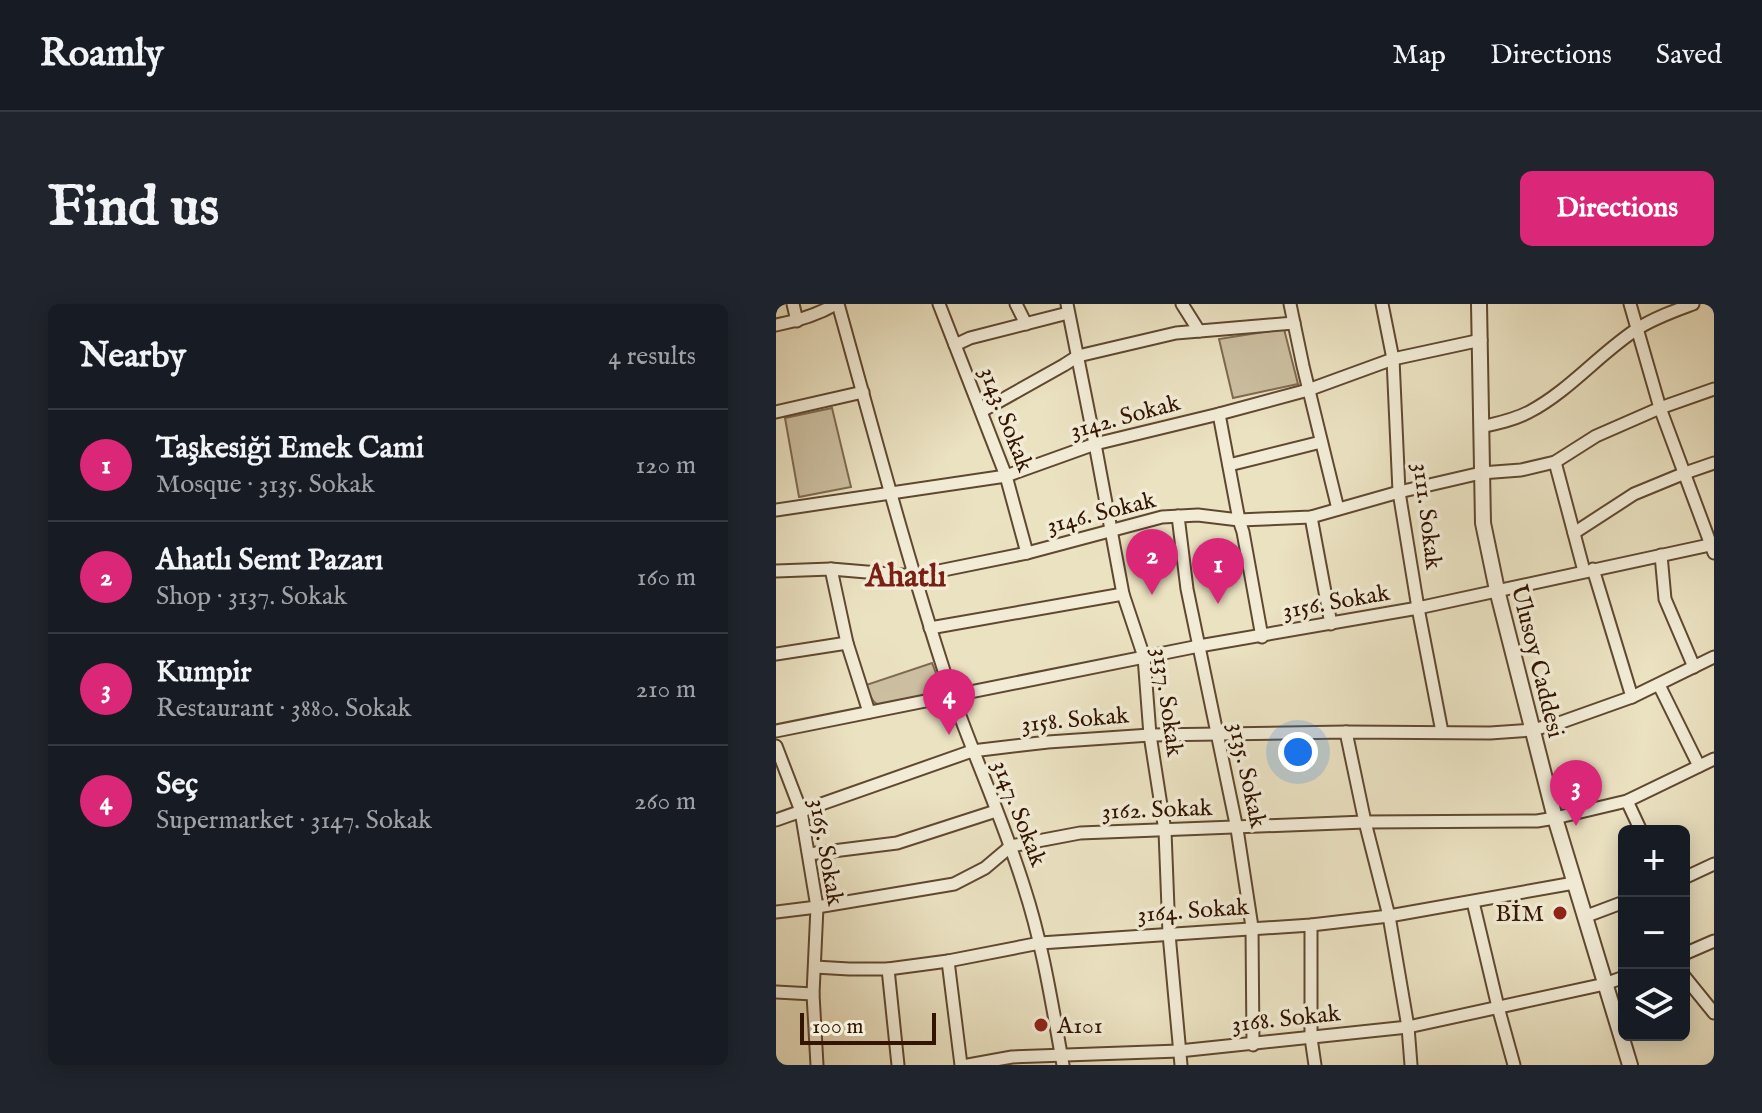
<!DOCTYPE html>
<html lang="en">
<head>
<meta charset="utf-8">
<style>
  body { margin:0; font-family:"IM FELL English",serif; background:#20242c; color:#f1f3f6 }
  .controls { position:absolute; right:24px; bottom:24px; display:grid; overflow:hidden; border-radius:12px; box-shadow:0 4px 20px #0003 }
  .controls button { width:72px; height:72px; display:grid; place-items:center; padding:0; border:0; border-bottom:2px solid #363941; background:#171b24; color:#f1f3f6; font:40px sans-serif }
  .scale { position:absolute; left:24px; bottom:20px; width:136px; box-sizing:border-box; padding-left:8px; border:4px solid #321400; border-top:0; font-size:22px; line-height:28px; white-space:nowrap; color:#321400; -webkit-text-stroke:6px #f2ecd7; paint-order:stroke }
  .you { position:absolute; left:522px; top:448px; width:28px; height:28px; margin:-20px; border:6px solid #fff; border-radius:50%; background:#1a73e8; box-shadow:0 0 0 12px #1a73e833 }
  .badge { display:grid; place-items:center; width:52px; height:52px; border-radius:50%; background:#db2777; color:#fff; font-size:26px; font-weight:700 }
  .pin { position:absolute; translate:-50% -66px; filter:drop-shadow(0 2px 4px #0008) }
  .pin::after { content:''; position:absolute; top:42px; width:28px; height:24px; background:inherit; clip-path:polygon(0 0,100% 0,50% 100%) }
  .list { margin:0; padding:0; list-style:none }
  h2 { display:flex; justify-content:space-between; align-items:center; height:104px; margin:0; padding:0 32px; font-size:34px }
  h2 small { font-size:26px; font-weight:400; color:#9ea1a6 }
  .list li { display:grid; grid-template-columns:52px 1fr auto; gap:24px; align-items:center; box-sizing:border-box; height:112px; padding:0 32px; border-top:2px solid #363941 }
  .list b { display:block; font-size:30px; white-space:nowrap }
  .list p { margin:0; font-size:26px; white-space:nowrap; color:#9ea1a6 }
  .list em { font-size:26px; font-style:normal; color:#9ea1a6 }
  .icon { flex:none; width:44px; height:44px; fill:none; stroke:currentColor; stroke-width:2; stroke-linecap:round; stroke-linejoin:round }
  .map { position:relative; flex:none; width:938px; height:761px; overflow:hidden; border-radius:12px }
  header { display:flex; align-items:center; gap:48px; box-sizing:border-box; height:112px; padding:0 40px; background:#171b24; border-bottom:2px solid #363941 }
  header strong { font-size:38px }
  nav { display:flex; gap:44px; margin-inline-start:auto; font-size:28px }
  .intro { display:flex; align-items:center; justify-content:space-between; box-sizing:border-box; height:192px; padding:0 48px }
  h1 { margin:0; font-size:56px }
  .button { padding:20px 36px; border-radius:12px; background:#db2777; color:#fff; font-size:28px; font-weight:700 }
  main { display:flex; gap:48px; padding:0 48px }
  aside { flex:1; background:#171b24; border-radius:12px; box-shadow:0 4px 20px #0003 }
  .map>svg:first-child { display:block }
  .green { fill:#ccbfa1; stroke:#7f6a50; stroke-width:2 }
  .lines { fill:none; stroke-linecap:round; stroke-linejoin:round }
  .minor-casing { stroke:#604830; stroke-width:15 }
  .tertiary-casing { stroke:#604830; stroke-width:18 }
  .minor { stroke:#f2ecd7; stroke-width:11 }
  .tertiary { stroke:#f2ecd7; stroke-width:14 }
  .poi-dot { fill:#8f2418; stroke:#f2ecd7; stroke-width:3 }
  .labels { text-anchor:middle; stroke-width:7; stroke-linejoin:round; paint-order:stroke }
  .street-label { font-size:24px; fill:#321400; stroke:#f2ecd7 }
  .poi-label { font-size:24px; fill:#321400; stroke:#f2ecd7; text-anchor:end }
  .district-label { font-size:32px; font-weight:bold; fill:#7a1f14; stroke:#f2ecd7 }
</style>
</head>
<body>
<header>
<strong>Roamly</strong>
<nav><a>Map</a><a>Directions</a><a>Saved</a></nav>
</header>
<div class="intro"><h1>Find us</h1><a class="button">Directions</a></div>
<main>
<aside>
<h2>Nearby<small>4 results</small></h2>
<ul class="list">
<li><span class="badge">1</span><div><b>Taşkesiği Emek Cami</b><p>Mosque · 3135. Sokak</p></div><em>120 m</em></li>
<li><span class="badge">2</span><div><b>Ahatlı Semt Pazarı</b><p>Shop · 3137. Sokak</p></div><em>160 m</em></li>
<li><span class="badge">3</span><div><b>Kumpir</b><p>Restaurant · 3880. Sokak</p></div><em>210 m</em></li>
<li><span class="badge">4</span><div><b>Seç</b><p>Supermarket · 3147. Sokak</p></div><em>260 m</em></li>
</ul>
</aside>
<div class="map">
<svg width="938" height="761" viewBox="0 0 938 761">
  <rect width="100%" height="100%" fill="#ebe2c2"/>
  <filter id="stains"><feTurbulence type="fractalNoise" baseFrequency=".0025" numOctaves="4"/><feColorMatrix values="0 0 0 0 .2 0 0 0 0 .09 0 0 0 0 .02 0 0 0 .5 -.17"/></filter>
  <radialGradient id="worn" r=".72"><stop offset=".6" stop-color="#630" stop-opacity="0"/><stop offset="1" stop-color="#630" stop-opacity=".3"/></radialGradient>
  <g class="green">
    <polygon points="508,25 522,80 457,94 443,35"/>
    <polygon points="56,104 75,183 23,193 9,114"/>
    <path d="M 156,359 L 167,387 L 109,402 C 96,402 94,391 90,381 Z"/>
  </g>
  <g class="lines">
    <defs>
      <g id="minor">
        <polyline points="17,0 21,17"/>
        <path d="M 62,0 C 97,125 130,250 170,373 C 194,444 226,512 248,583 C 267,641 276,701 287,761"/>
        <polyline points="163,0 230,172 251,249"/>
        <polyline points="240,0 250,20"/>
        <polyline points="291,0 319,140 347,290 368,353 374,431 389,527 393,630 405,761"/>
        <polyline points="406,0 423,27"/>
        <polyline points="514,0 527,62 562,205"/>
        <polyline points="606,0 617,55 623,188 642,304 666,428"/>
        <polyline points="854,0 884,104 938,249"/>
        <path d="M 0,21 C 21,17 41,11 60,0"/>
        <polyline points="179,41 194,34 292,9"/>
        <polyline points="206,107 288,61 302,52 400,29 518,19"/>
        <polyline points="0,108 87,88"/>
        <polyline points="443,110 463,216 467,228 486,333"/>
        <path d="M 705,123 C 722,119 738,116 753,108 C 793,87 823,50 861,25 C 878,14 898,7 917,0"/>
        <polyline points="779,158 808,267"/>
        <polyline points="453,161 545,138"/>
        <polyline points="0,206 230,172 319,140 443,110 532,86 617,55 705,36"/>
        <polyline points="402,212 411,285 461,525 476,623 477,741"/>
        <polyline points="535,213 555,320"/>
        <polyline points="798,229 858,190 909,169 938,159"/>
        <polyline points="885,251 889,295 918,363"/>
        <polyline points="55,265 71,339 93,408"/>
        <polyline points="817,265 856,393"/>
        <polyline points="0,267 55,265 138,272 251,249 386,213 422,211 463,216 535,213 623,188 705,169 745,166 779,158 820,132 884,104 938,85"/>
        <polyline points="154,324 347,290"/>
        <polyline points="0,350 71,339"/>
        <polyline points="883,381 923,462"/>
        <polyline points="0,427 423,342 642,304 938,240"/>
        <polyline points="570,428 589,518 613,612 632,723 635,761"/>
        <polyline points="0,442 25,507 41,603 37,690 41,761"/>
        <polyline points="851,497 865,527"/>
        <polyline points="0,516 196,447 272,438 374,431 570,428 714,429 756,426 783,419 856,393 938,353"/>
        <polyline points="33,550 121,539 220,507"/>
        <polyline points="908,574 938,560"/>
        <polyline points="697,598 722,703 738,761"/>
        <polyline points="0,608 41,603 178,580 209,564 235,542 304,529 589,518 761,517 779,514 851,497 938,455"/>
        <polyline points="808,613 848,598"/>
        <polyline points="535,621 535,734 539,761"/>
        <polyline points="908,650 938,637"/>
        <polyline points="172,657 185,761"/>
        <polyline points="39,663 73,665 112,665 172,657 264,639 535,621 613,612 798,579"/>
        <polyline points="112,665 122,761"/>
        <polyline points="908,672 938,709"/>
        <polyline points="0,688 37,690"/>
        <polyline points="192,761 236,753 403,747 632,723 829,680 848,673"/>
      </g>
      <polyline id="tertiary" points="703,0 707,219 721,286 779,514 854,761"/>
    </defs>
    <use href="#minor" class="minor-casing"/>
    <use href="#tertiary" class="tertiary-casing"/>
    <use href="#minor" class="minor"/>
    <use href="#tertiary" class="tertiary"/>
  </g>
  <g class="poi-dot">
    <circle cx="784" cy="609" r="8"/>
    <circle cx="265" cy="721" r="8"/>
  </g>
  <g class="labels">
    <g class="street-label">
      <text transform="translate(349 112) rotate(-15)" y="8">3142. Sokak</text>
      <text transform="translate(231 115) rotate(69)" y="8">3143. Sokak</text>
      <text transform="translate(325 208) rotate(-14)" y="8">3146. Sokak</text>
      <text transform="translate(652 212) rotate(83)" y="8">3111. Sokak</text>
      <text transform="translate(560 297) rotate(-10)" y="8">3156. Sokak</text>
      <text transform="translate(762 357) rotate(76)" y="8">Ulusoy Caddesi</text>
      <text transform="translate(392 398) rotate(82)" y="8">3137. Sokak</text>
      <text transform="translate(299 415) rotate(-5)" y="8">3158. Sokak</text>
      <text transform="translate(472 471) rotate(78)" y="8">3135. Sokak</text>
      <text transform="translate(381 505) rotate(-2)" y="8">3162. Sokak</text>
      <text transform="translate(244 509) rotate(69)" y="8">3147. Sokak</text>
      <text transform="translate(51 548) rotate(80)" y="8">3165. Sokak</text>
      <text transform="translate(417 606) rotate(-4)" y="8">3164. Sokak</text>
      <text transform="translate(510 714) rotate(-6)" y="8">3168. Sokak</text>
    </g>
    <g class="poi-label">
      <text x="768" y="617">BİM</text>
      <text x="281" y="729" text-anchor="start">A101</text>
    </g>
    <g class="district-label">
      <text x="130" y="282">Ahatlı</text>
    </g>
  </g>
  <rect width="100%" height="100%" filter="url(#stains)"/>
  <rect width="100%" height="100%" fill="url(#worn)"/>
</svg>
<div class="controls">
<button>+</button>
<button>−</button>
<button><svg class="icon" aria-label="layers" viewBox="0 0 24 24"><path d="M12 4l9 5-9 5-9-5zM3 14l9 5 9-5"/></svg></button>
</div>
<div class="scale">100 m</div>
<div class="you"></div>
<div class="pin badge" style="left:442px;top:300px">1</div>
<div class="pin badge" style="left:376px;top:291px">2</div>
<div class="pin badge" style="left:800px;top:522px">3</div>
<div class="pin badge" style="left:173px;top:431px">4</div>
</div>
</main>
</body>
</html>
